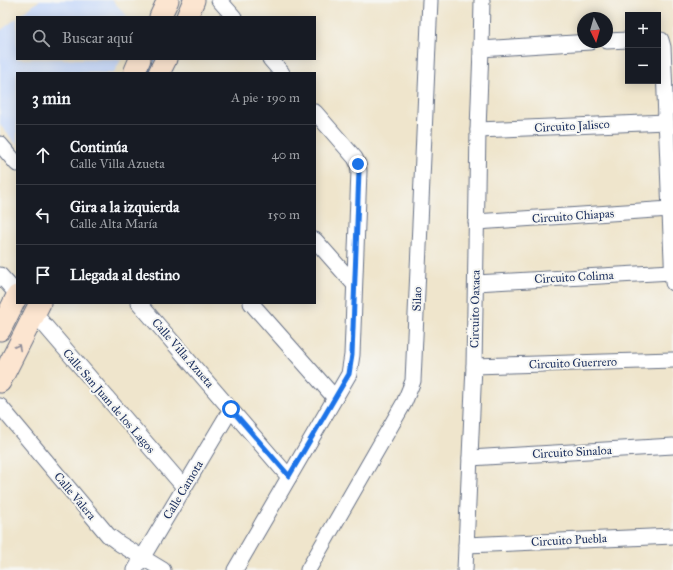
<!DOCTYPE html>
<html lang="es">
<head>
<meta charset="utf-8">
<style>
  body { margin:0; font-family:"IM FELL Great Primer",serif; background:#20242c; color:#f1f3f6 }
  .controls { position:absolute; right:12px; top:12px; display:grid; overflow:hidden; border-radius:0px; box-shadow:0 2px 10px #0003 }
  .controls button { width:36px; height:36px; display:grid; place-items:center; padding:0; border:0; border-bottom:1px solid #363941; background:#171b24; color:#f1f3f6; font:20px sans-serif }
  .compass { position:absolute; left:577px; top:12px; width:36px; height:36px; border-radius:50%; background:#171b24; box-shadow:0 2px 10px #0003; rotate:175deg }
  .stop { position:absolute; width:12px; height:12px; margin:-9px; border:3px solid #1a73e8; border-radius:50%; background:#fff }
  .stop.end { background:#1a73e8; border-color:#fff; box-shadow:0 1px 4px #0008 }
  .list { margin:0; padding:0; list-style:none }
  h2 { display:flex; justify-content:space-between; align-items:center; height:52px; margin:0; padding:0 16px; font-size:17px }
  h2 small { font-size:13px; font-weight:400; color:#9ea1a6 }
  .list li { display:grid; grid-template-columns:26px 1fr auto; gap:12px; align-items:center; box-sizing:border-box; height:60px; padding:0 16px; border-top:1px solid #363941 }
  .list b { display:block; font-size:15px; white-space:nowrap }
  .list p { margin:0; font-size:13px; white-space:nowrap; color:#9ea1a6 }
  .list em { font-size:13px; font-style:normal; color:#9ea1a6 }
  .icon { flex:none; width:22px; height:22px; fill:none; stroke:currentColor; stroke-width:2; stroke-linecap:round; stroke-linejoin:round }
  .map { position:relative; flex:none; width:673px; height:570px; overflow:hidden }
  .search { position:absolute; background:#171b24; box-shadow:0 2px 10px #0003; left:16px; top:16px; width:300px; height:44px; display:flex; align-items:center; gap:10px; box-sizing:border-box; padding:0 14px; border-radius:0px; color:#9ea1a6; font-size:15px }
  .panel { position:absolute; background:#171b24; box-shadow:0 2px 10px #0003; left:16px; top:72px; width:300px; height:232px; border-radius:0px }
  .map>svg:first-child { display:block }
  .built { fill:#cbdbf9 }
  .lines { fill:none; stroke-linecap:round; stroke-linejoin:round }
  .stream { stroke:#7fb0ea; stroke-width:4.5 }
  .minor-casing { stroke:#656f84; stroke-width:17 }
  .secondary-casing { stroke:#656f84; stroke-width:23 }
  .minor { stroke:#fff; stroke-width:15 }
  .secondary { stroke:#fce5d0; stroke-width:21 }
  .oneway { stroke:#8c8a97 }
  .route { stroke:#1a73e8; stroke-width:5 }
  .labels { text-anchor:middle; stroke-width:4; stroke-linejoin:round; paint-order:stroke }
  .street-label { font-size:12px; fill:#1b2f5e; stroke:#f6f6f2 }
</style>
</head>
<body>
<div class="map">
<svg width="673" height="570" viewBox="0 0 673 570">
  <rect width="100%" height="100%" fill="#f6f6f2"/>
  <filter id="ink" filterUnits="userSpaceOnUse"><feTurbulence type="fractalNoise" baseFrequency=".025" numOctaves="2"/><feDisplacementMap in="SourceGraphic" scale="8" xChannelSelector="R" yChannelSelector="G"/><feConvolveMatrix kernelMatrix="1 2 1 2 8 2 1 2 1" color-interpolation-filters="sRGB"/></filter>
  <filter id="wash" filterUnits="userSpaceOnUse"><feTurbulence type="fractalNoise" baseFrequency=".012" numOctaves="4" result="noise"/><feDisplacementMap in="SourceGraphic" scale="16" xChannelSelector="R" yChannelSelector="G"/><feGaussianBlur stdDeviation="0.9" result="paint"/><feColorMatrix in="noise" values="0 0 0 0 0 0 0 0 0 0 0 0 0 0 0 0 0 1.4 0 .05"/><feComposite in="paint" operator="in"/></filter>
  <g filter="url(#wash)">
    <rect width="100%" height="100%" fill="#efe5cc"/>
    <g class="built">
      <polygon points="40,0 112,0 128,17 18,17"/>
      <polygon points="17,18 17,59 121,59 114,73 17,73 17,145 0,125 0,31"/>
    </g>
    <g class="lines">
      <polyline class="stream" points="147,73 154,59"/>
    </g>
  </g>
  <g filter="url(#ink)">
    <g class="lines">
      <defs>
        <g id="minor">
          <polyline points="219,0 234,17"/>
          <polyline points="658,40 661,40 663,47 673,283"/>
          <polyline points="607,41 628,40"/>
          <polyline points="481,49 590,42"/>
          <polyline points="270,59 282,73"/>
          <polyline points="478,130 666,122"/>
          <polyline points="0,144 17,164"/>
          <polyline points="476,222 670,209"/>
          <polyline points="315,240 354,284"/>
          <polyline points="0,275 17,294"/>
          <polyline points="476,283 672,272"/>
          <polyline points="139,303 289,477"/>
          <polyline points="251,303 335,398"/>
          <polyline points="35,314 184,487"/>
          <polyline points="474,366 673,360"/>
          <polyline points="0,406 108,535 120,544 163,570"/>
          <polyline points="470,458 673,446"/>
          <polyline points="466,545 673,536"/>
          <polyline points="135,570 231,409"/>
          <polyline points="235,570 349,374 352,355 359,171 358,164 355,158 315,112"/>
          <polyline points="308,570 404,403 413,381 430,0"/>
          <polyline points="465,570 474,366 478,130 481,49 482,0"/>
        </g>
        <g id="secondary">
          <polyline points="160,17 168,0"/>
          <polyline points="187,17 194,0"/>
          <polyline points="134,73 140,59"/>
          <polyline points="159,73 166,59"/>
          <polyline points="0,330 17,296"/>
          <polyline points="0,382 40,303"/>
        </g>
      </defs>
      <use href="#minor" class="minor-casing"/>
      <use href="#secondary" class="secondary-casing"/>
      <use href="#minor" class="minor"/>
      <use href="#secondary" class="secondary"/>
    </g>
    <defs><path id="oneway-chevron" d="M-2-3.5L2.5 0L-2 3.5" fill="none" stroke-width="1.6" stroke-linecap="round" stroke-linejoin="round"/></defs>
    <use class="oneway" href="#oneway-chevron" transform="translate(18 347) rotate(-63)"/>
  </g>
  <g class="lines" filter="url(#ink)">
    <polyline class="route" points="231,409 289,476 349,374 352,355 359,171 358,164"/>
  </g>
  <g class="labels">
    <g class="street-label">
      <text transform="translate(572 126) rotate(-3)" y="4">Circuito Jalisco</text>
      <text transform="translate(573 216) rotate(-4)" y="4">Circuito Chiapas</text>
      <text transform="translate(574 277) rotate(-3)" y="4">Circuito Colima</text>
      <text transform="translate(417 299) rotate(-88)" y="4">Silao</text>
      <text transform="translate(475 309) rotate(-89)" y="4">Circuito Oaxaca</text>
      <text transform="translate(183 353) rotate(49)" y="4">Calle Villa Azueta</text>
      <text transform="translate(573 363) rotate(-2)" y="4">Circuito Guerrero</text>
      <text transform="translate(109 401) rotate(49)" y="4">Calle San Juan de los Lagos</text>
      <text transform="translate(572 452) rotate(-3)" y="4">Circuito Sinaloa</text>
      <text transform="translate(183 490) rotate(-59)" y="4">Calle Camota</text>
      <text transform="translate(75 496) rotate(50)" y="4">Calle Valera</text>
      <text transform="translate(569 540) rotate(-3)" y="4">Circuito Puebla</text>
    </g>
  </g>
</svg>
<div class="controls">
<button>+</button>
<button>−</button>
</div>
<svg class="compass" viewBox="-18 -18 36 36"><path d="M0-13l5 13h-10z" fill="#e53935"/><path d="M0 13l5-13h-10z" fill="#9ea1a6"/></svg>
<div class="stop" style="left:231px;top:409px"></div>
<div class="stop end" style="left:358px;top:164px"></div>
<div class="search"><svg class="icon" aria-label="search" viewBox="0 0 24 24"><circle cx="10" cy="10" r="6"/><path d="M15 15l6 6"/></svg>Buscar aquí</div>
<section class="panel">
<h2>3 min<small>A pie · 190 m</small></h2>
<ul class="list">
<li><svg class="icon" aria-label="ahead" viewBox="0 0 24 24"><path d="M12 20V5M6 11l6-6 6 6"/></svg><div><b>Continúa</b><p>Calle Villa Azueta</p></div><em>40 m</em></li>
<li><svg class="icon" aria-label="left" viewBox="0 0 24 24"><path d="M17 20v-9H6M10 6l-5 5 5 5"/></svg><div><b>Gira a la izquierda</b><p>Calle Alta María</p></div><em>150 m</em></li>
<li><svg class="icon" aria-label="arrive" viewBox="0 0 24 24"><path d="M6 21V4h12l-3 4 3 4H6"/></svg><div><b>Llegada al destino</b></div></li>
</ul>
</section>
</div>
</body>
</html>
